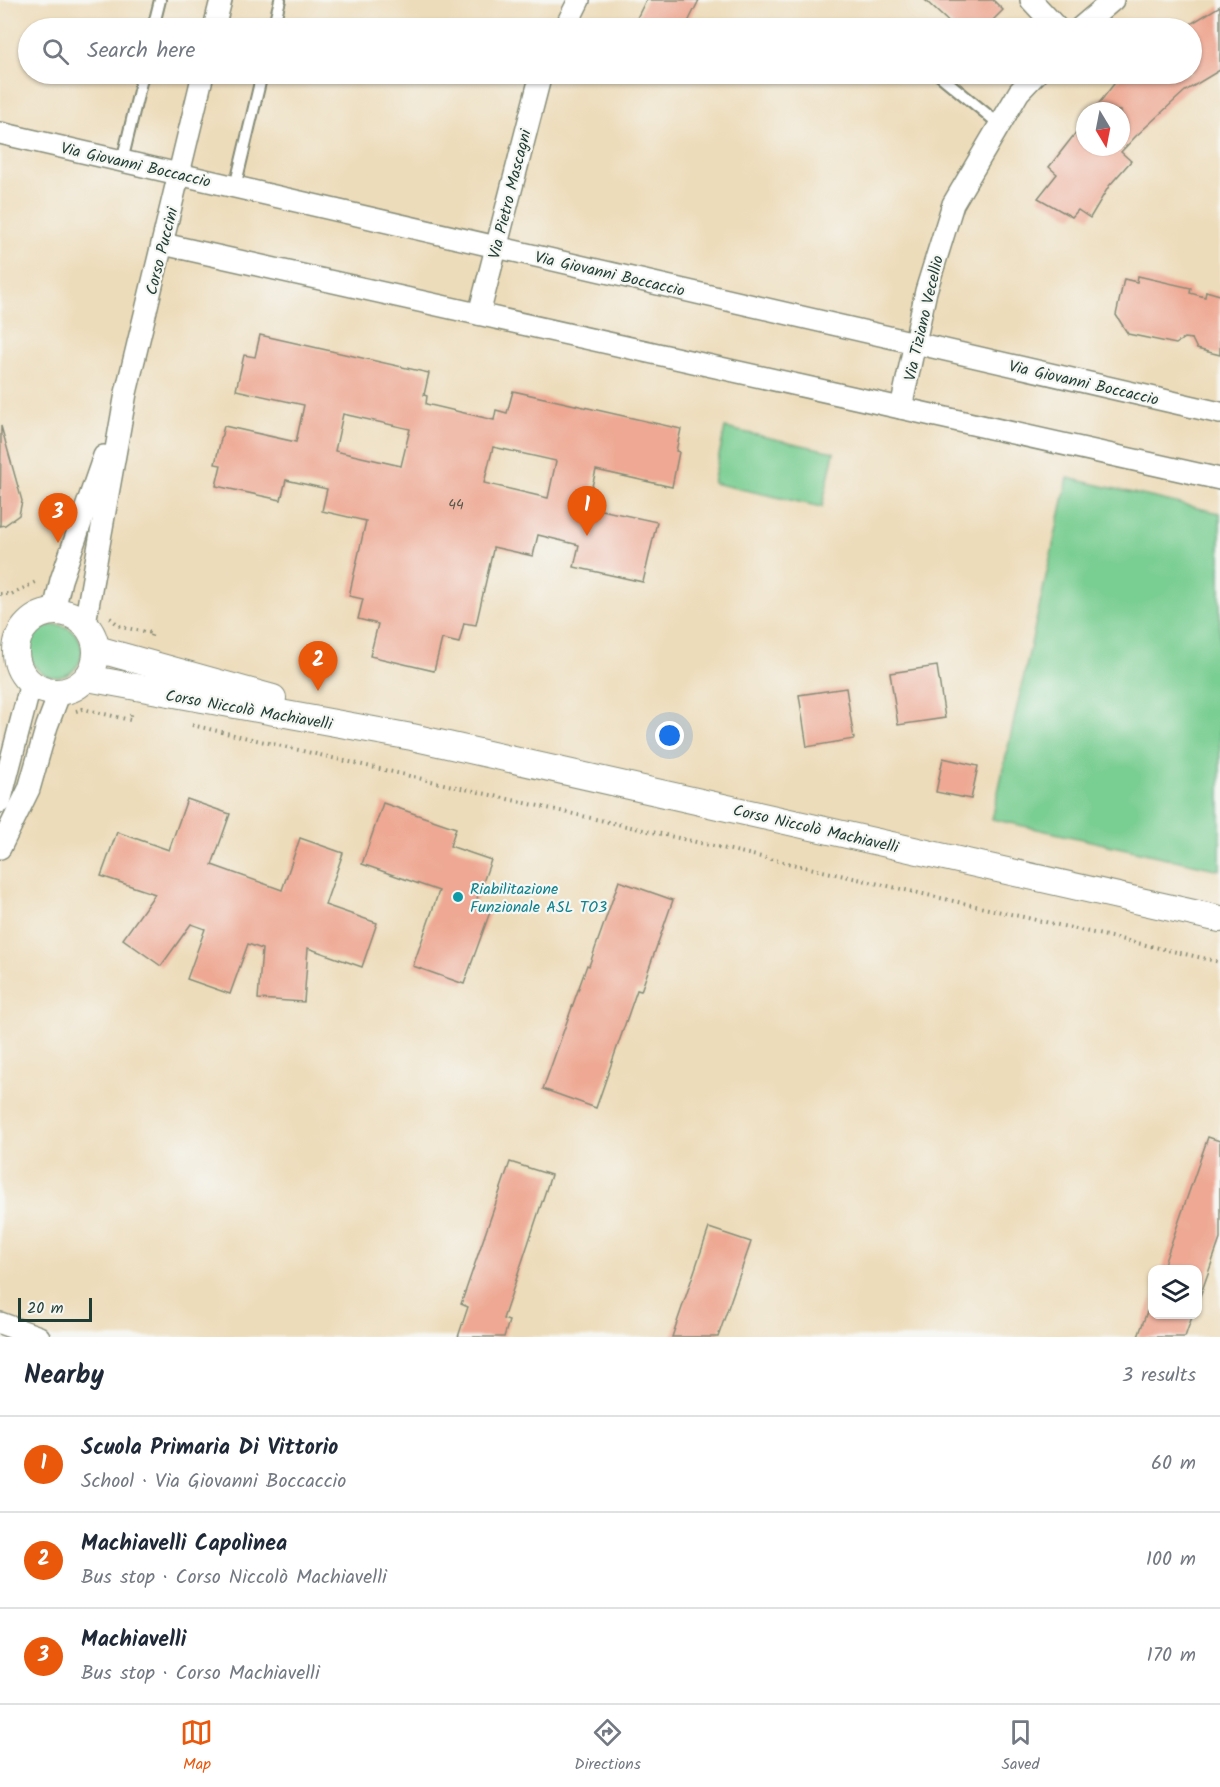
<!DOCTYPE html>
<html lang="en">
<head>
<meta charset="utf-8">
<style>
  body { margin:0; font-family:Kalam,sans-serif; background:#f6f6f7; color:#1f2937 }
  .controls { position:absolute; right:18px; bottom:18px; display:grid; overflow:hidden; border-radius:12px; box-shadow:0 2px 4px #0004 }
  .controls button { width:54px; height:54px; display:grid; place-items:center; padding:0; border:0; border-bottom:2px solid #e0e1e3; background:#fff; color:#1f2937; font:30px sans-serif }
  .compass { position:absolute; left:1076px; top:102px; width:54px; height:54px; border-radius:50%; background:#fff; box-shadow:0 2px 4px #0004; rotate:170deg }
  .scale { position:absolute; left:18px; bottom:15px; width:74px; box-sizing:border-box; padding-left:6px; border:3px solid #1f3d34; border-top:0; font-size:16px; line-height:21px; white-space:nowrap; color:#1f3d34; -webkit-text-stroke:4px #f6f6f2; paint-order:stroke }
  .you { position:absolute; left:670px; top:736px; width:21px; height:21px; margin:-15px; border:4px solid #fff; border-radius:50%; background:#1a73e8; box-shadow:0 0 0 9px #1a73e833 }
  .badge { display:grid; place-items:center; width:39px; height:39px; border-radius:50%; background:#ea580c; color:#fff; font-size:20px; font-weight:700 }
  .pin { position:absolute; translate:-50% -50px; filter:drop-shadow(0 2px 3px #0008) }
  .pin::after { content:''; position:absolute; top:32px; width:21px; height:18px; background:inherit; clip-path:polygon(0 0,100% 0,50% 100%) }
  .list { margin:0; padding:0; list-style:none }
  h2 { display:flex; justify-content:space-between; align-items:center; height:78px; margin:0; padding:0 24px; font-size:26px }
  h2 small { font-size:20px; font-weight:400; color:#747a83 }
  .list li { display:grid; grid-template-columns:39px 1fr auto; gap:18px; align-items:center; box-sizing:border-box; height:96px; padding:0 24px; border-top:2px solid #e0e1e3 }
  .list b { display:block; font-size:22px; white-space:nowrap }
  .list p { margin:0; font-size:20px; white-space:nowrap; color:#747a83 }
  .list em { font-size:20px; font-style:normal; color:#747a83 }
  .icon { flex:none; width:33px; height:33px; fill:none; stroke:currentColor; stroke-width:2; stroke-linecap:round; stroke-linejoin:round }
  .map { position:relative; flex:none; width:1220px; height:1337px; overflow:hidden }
  .search { position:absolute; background:#fff; box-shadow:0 2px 4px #0004; left:18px; right:18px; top:18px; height:66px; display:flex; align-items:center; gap:15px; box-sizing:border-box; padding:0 21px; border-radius:33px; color:#747a83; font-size:22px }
  .sheet { height:366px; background:#fff }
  nav { display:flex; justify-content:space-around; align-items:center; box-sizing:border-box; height:84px; border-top:2px solid #e0e1e3; background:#fff; font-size:16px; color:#747a83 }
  nav a { display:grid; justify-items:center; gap:3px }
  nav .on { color:#ea580c }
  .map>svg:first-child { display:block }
  .green { fill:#79ce92; stroke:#4c8663; stroke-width:1.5 }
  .building { fill:#eea893; fill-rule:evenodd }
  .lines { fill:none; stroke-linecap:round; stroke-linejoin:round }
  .service-casing { stroke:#868c77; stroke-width:14 }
  .minor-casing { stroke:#868c77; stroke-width:24 }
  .tertiary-casing { stroke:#868c77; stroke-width:28 }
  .path { stroke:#868c77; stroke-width:4; stroke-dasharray:1.5 4.5; stroke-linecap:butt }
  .service { stroke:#fff; stroke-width:10 }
  .minor { stroke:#fff; stroke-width:21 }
  .tertiary { stroke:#fff; stroke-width:26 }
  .culture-dot { fill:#0f9aa8; stroke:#f6f6f2; stroke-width:2 }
  .labels { text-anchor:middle; stroke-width:4.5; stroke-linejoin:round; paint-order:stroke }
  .number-label { font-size:14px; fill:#53584c }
  .street-label { font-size:16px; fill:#1f3d34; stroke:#f6f6f2 }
  .culture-label { font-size:16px; fill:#0d838f; stroke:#f6f6f2; text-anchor:start }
</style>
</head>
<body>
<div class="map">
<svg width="1220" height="1337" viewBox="0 0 1220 1337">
  <rect width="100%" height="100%" fill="#f6f6f2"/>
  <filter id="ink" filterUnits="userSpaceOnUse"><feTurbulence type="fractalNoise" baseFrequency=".0167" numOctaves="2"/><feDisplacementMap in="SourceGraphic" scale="12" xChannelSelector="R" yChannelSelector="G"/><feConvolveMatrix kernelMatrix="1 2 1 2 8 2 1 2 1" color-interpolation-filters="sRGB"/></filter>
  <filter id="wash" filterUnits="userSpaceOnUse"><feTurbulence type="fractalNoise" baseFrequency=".008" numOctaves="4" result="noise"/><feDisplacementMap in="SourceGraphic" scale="24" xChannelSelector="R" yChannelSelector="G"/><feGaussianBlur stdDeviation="1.35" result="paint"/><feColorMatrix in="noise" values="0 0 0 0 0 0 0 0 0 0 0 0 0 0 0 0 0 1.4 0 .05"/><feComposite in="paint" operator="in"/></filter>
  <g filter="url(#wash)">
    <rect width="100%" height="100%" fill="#eddcba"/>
    <g class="green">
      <polygon points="725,428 834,452 822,507 713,483"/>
      <polygon points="1068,478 1220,513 1220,870 992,819"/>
      <circle cx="56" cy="651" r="26"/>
    </g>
    <g id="blocks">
      <g class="building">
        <polygon points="646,0 699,0 685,28 632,28"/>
        <polygon points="925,0 993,0 1003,10 985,28 955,28"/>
        <polygon points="1220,6 1220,70 1185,91 1136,136 1121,152 1131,161 1109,186 1090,218 1078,210 1072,217 1038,198 1057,174 1049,167 1085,121 1085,147 1121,147 1121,111 1093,111 1117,80 1125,74 1192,74 1192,28 1184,28"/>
        <polygon points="1138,276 1191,288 1190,293 1205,297 1206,291 1220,295 1220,355 1197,349 1192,339 1184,338 1176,344 1128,334 1116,315 1124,279 1137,282"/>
        <path d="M 260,335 L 429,373 L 424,395 L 427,396 L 426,404 L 494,420 L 496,410 L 507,413 L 513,391 L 681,429 L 676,451 L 679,452 L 672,487 L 596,470 L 587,507 L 657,522 L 643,582 L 574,567 L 579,545 L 538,535 L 533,556 L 493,547 L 493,550 L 476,625 L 464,623 L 459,643 L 442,639 L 434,671 L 370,656 L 378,624 L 358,619 L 363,599 L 349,596 L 366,521 L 322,511 L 327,489 L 286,480 L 281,500 L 216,486 L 221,465 L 215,464 L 224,426 L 296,442 L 304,405 L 236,390 L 244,355 L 255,357 ZM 343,414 L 410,429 L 401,466 L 335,451 ZM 493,447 L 556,461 L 548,498 L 484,483 Z"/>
        <polygon points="1,426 22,501 19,515 5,525 0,526"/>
        <polygon points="937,666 945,718 898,725 890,673"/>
        <polygon points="846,688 854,739 807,747 799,695"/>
        <polygon points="943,758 978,766 971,799 936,792"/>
        <polygon points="187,799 230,814 212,865 282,890 300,838 343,853 325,905 377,923 362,967 308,948 304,1002 258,999 262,949 248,944 230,994 187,979 205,929 191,924 161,966 123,939 155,894 101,876 117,832 169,850"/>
        <polygon points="383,803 456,828 450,846 491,860 474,907 490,912 464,984 413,966 439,891 362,864"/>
        <polygon points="619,881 673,900 641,991 637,990 596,1108 543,1089 587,965 589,966"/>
        <polygon points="1208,1137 1220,1141 1220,1239 1198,1302 1198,1270 1162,1270"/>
        <polygon points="510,1162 551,1175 503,1319 509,1321 504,1337 458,1337 468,1307 461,1304"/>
        <polygon points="709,1228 751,1242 718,1337 672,1337"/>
        <polygon points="1152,1297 1152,1314 1193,1314 1185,1337 1138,1337"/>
      </g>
    </g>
  </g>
  <g filter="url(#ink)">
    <use href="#blocks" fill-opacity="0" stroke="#868c77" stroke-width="1.5"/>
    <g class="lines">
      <defs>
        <g id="service">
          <polyline points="153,28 160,0"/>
          <polyline points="273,28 280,0"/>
          <polyline points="938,74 999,124"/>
          <polyline points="122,161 143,74"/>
          <polyline points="235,187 262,74"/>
        </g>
        <g id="minor">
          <polyline points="1031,0 1057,28"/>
          <polyline points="214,28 221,0"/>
          <polyline points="565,28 579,0"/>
          <polyline points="1080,28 1113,0"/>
          <polyline points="0,133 1220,413"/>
          <polyline points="163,244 1220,479"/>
          <polyline points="479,314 541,74"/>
          <polyline points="901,408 926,291 953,204 1019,92 1036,74"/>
          <polyline points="54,611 61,580 104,456"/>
          <polyline points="85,623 126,393 203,74"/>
          <polyline points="0,802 31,683"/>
          <polyline points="0,848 29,789 47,726 60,692"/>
          <polyline points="0,1323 39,1337"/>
        </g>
        <g id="tertiary">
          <circle cx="56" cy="652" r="40"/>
          <polyline points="97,649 273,698"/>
          <polyline points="87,678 412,737 1220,919"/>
        </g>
      </defs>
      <use href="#service" class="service-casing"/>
      <use href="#minor" class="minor-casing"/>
      <use href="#tertiary" class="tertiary-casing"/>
      <g class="path">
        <polyline points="0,594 12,594 38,581"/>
        <polyline points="110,618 121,627 152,633 150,640"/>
        <polyline points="76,711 83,709 130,720 132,711"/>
        <polyline points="192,725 495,796 1220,962"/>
      </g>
      <use href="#service" class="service"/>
      <use href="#minor" class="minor"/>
      <use href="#tertiary" class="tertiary"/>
    </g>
  </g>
  <circle class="culture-dot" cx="458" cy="897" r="6"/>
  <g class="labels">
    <g class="number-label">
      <text x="456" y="509">44</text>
    </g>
    <g class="street-label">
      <text transform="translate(136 164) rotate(13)" y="6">Via Giovanni Boccaccio</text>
      <text transform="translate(509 194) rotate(-76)" y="6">Via Pietro Mascagni</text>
      <text transform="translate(161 251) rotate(-76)" y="6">Corso Puccini</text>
      <text transform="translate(610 273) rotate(13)" y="6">Via Giovanni Boccaccio</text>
      <text transform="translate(923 318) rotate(-77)" y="6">Via Tiziano Vecellio</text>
      <text transform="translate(1084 382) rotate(13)" y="6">Via Giovanni Boccaccio</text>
      <text transform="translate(249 709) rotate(10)" y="6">Corso Niccolò Machiavelli</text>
      <text transform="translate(816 828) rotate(13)" y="6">Corso Niccolò Machiavelli</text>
    </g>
    <g class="culture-label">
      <text x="470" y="894">Riabilitazione<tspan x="470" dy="18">Funzionale ASL TO3</tspan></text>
    </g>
  </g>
</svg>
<div class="controls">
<button><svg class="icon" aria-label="layers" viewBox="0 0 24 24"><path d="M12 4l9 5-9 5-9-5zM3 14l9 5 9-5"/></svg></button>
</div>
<svg class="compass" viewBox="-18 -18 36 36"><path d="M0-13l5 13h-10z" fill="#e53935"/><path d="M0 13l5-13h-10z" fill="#747a83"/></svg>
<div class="scale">20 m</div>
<div class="you"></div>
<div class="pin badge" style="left:587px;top:536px">1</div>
<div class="pin badge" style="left:318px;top:691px">2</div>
<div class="pin badge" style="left:58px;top:543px">3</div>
<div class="search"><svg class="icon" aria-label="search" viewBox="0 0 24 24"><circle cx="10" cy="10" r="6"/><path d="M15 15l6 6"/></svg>Search here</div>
</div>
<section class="sheet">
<h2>Nearby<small>3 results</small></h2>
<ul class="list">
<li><span class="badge">1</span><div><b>Scuola Primaria Di Vittorio</b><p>School · Via Giovanni Boccaccio</p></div><em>60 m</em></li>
<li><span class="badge">2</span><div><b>Machiavelli Capolinea</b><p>Bus stop · Corso Niccolò Machiavelli</p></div><em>100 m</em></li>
<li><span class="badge">3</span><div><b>Machiavelli</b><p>Bus stop · Corso Machiavelli</p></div><em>170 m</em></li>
</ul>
</section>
<nav>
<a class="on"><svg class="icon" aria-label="map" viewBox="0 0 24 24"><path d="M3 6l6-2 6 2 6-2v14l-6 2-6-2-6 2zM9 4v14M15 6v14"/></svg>Map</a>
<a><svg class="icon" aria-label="directions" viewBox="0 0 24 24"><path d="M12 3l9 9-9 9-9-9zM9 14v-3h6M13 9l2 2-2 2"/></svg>Directions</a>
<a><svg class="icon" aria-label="saved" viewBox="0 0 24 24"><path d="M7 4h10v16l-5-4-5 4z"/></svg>Saved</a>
</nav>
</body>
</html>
